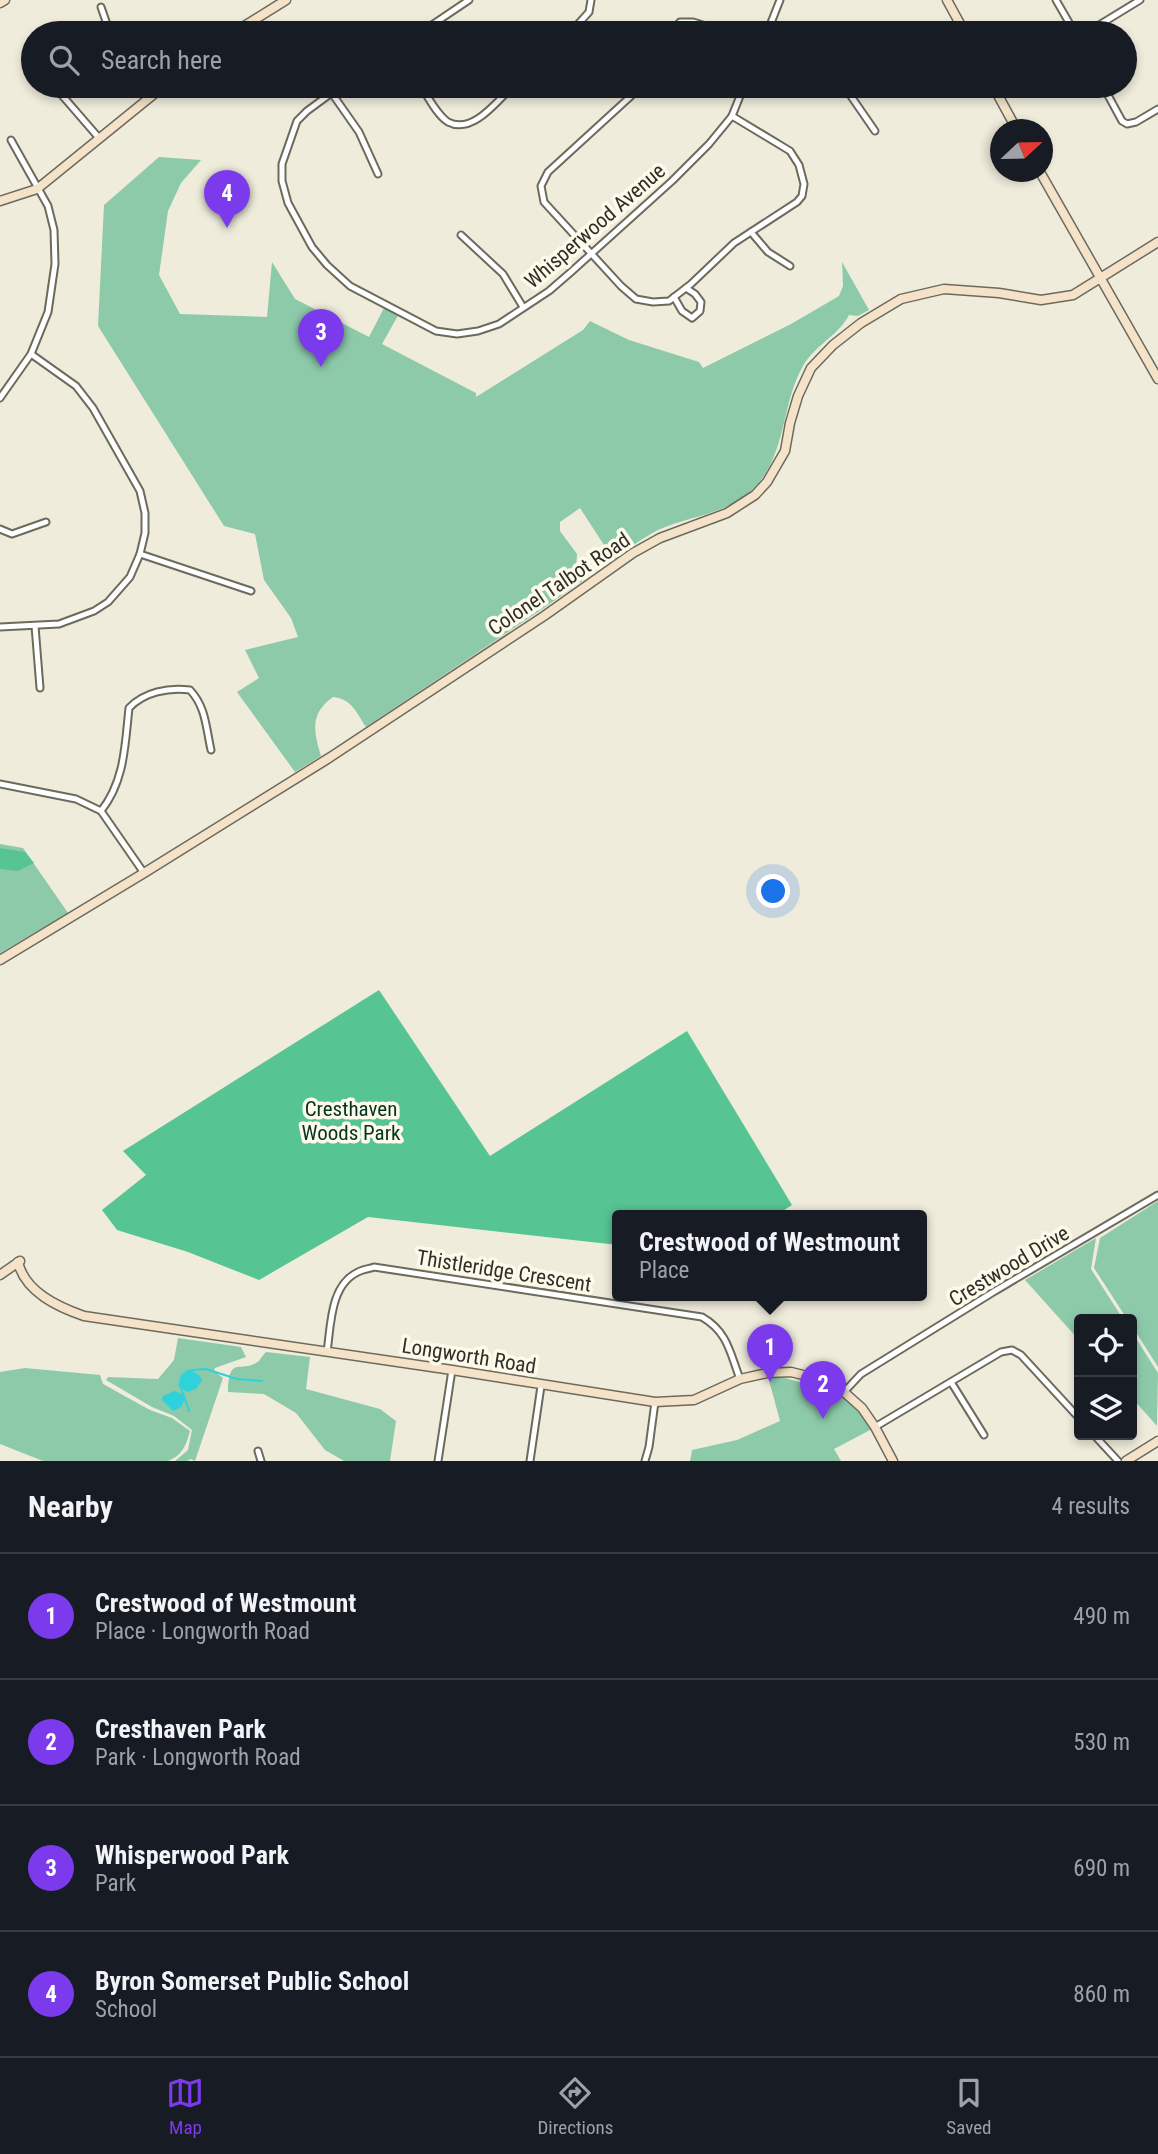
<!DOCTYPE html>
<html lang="en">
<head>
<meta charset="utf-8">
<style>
  body { margin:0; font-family:"Roboto Condensed",sans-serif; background:#20242c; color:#f1f3f6 }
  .controls { position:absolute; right:21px; bottom:21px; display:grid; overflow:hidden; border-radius:7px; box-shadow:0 4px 10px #0003 }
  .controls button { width:63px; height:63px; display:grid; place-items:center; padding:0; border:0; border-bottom:2px solid #363941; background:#171b24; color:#f1f3f6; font:35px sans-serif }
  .compass { position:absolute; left:990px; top:119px; width:63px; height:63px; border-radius:50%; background:#171b24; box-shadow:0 4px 10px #0003; rotate:68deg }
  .you { position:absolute; left:774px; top:892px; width:24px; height:24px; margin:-18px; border:5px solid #fff; border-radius:50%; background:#1a73e8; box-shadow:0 0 0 10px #1a73e833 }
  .badge { display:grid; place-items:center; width:46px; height:46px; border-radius:50%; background:#7c3aed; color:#fff; font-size:23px; font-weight:700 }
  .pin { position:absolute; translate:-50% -58px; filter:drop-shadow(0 2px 4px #0008) }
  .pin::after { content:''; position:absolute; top:37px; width:24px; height:21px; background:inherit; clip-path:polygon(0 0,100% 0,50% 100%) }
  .popup { position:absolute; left:612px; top:1210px; width:315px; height:91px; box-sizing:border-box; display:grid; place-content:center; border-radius:7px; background:#171b24; filter:drop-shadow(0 2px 5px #0005); font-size:23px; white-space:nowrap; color:#9ea1a6 }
  .popup b { font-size:26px; color:#f1f3f6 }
  .popup::after { content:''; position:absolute; left:50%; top:100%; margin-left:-14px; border:14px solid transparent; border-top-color:#171b24 }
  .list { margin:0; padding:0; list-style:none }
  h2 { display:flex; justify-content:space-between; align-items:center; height:91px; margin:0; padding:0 28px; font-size:30px }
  h2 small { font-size:23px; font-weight:400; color:#9ea1a6 }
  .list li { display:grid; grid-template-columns:46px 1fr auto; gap:21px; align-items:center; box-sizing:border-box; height:126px; padding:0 28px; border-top:2px solid #363941 }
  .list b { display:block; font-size:26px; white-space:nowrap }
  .list p { margin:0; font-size:23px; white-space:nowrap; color:#9ea1a6 }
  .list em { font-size:23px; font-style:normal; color:#9ea1a6 }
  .icon { flex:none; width:38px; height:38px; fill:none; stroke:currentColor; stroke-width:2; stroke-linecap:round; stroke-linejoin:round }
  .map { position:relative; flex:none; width:1158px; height:1461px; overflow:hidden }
  .search { position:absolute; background:#171b24; box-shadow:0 4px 10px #0003; left:21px; right:21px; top:21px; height:77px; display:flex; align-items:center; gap:18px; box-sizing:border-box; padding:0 24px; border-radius:38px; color:#9ea1a6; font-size:26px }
  .sheet { height:595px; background:#171b24 }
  nav { display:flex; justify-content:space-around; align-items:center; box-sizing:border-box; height:98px; border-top:2px solid #363941; background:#171b24; font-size:19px; color:#9ea1a6 }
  nav a { display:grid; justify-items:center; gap:4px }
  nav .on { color:#7c3aed }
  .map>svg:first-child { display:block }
  .green { fill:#8dcaaa }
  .forest { fill:#57c493 }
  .water { fill:#2fd1da }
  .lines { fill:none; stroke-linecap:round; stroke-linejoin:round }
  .stream { stroke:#2fd1da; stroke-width:2 }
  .street-casing { stroke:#6c6a5c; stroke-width:9 }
  .secondary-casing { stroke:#6c6a5c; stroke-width:11 }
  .street { stroke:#fff; stroke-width:5 }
  .secondary { stroke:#f4e3c8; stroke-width:8 }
  .labels { text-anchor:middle; stroke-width:7; stroke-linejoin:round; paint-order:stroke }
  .street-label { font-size:21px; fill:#2f2e28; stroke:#fdfaea }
  .park-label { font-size:21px; fill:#013320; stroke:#fdfaea }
</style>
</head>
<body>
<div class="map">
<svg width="1158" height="1461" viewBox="0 0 1158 1461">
  <rect width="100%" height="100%" fill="#efecdc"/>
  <g class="green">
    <path d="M 159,157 L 201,160 L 181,183 L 168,211 L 159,275 L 180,314 L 267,317 L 272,262 L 295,299 L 369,337 L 385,306 L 400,312 L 382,344 L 476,393 L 476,397 L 583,330 L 590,321 L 629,340 L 699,362 L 703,368 L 791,324 L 839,296 L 843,286 L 842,262 L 869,310 L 858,316 L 849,315 C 839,335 814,346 803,366 C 779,408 788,462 746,495 C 720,515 687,517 658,530 C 642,538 627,550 613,559 L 580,508 L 560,522 L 560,531 L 577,554 L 576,570 L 582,581 L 541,610 L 366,727 C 356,712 352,699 333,697 C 309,714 314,732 321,756 L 295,772 L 237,692 L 259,678 L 245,650 L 298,637 L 291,618 L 264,580 L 255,534 L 224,526 L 98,326 L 104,205 Z"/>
    <polygon points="0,844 23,848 68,913 0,953"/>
    <polygon points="1158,1201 1158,1367 1132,1326 1132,1319 1127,1319 1094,1268 1100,1238"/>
    <polygon points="1096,1238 1091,1269 1123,1319 1079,1319 1079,1340 1025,1280"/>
    <polygon points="1132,1332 1158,1373 1157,1426 1132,1398"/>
    <polygon points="178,1338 241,1347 246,1357 215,1368 214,1371 223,1378 195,1461 191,1459 187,1461 175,1461 188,1450 192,1430 174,1416 152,1407 106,1380 108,1377 158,1379 174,1360"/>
    <path d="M 266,1352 L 310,1357 L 306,1389 L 380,1409 L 396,1421 L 390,1461 L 344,1461 L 325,1450 L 296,1413 L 264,1394 L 228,1392 C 229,1353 241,1375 259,1361 C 261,1358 263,1355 266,1352 Z"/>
    <path d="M 25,1368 L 100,1375 L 103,1384 L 150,1410 L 172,1418 L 190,1431 C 186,1445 183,1455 168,1461 L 43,1461 L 0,1444 L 0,1372 Z"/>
    <polygon points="767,1373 843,1394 865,1417 872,1429 834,1449 841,1461 690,1461 692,1450 737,1440 780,1421"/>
  </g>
  <g class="forest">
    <polygon points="0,848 25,852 34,863 18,871 0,869"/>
    <polygon points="379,990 490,1156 687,1031 792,1205 775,1216 618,1216 618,1245 368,1217 259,1280 188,1252 117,1230 102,1210 146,1175 123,1151"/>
  </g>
  <g class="water">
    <polygon points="189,1369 200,1376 202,1380 196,1389 187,1392 178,1386 181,1375"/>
    <polygon points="175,1391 184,1395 185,1399 181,1407 173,1411 162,1400 163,1396"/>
  </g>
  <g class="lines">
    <g class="stream">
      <polyline points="192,1370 206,1369 237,1379 262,1381"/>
      <polyline points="181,1388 189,1411"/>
    </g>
    <defs>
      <g id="street">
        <polyline points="1056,0 1075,33"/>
        <polyline points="101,7 110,33"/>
        <polyline points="420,33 469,0"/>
        <polyline points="570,33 589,12 591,0"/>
        <polyline points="670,33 680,22 693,22 728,33"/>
        <polyline points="767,33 780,0"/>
        <polyline points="1086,33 1140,0"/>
        <polyline points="27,55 33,62"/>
        <polyline points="54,86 99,138"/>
        <polyline points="341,86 307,111 297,121 282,164 282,181 288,203 312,247 327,265 350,286 436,331 457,334 478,331 499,324 549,291 571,272 672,181 709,144 732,116 744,86"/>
        <path d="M 421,86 C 428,97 437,115 448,122 C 473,135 498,100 513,86"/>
        <polyline points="642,86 548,172 541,186 544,202 621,286 636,299 653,302 669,301 691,284 734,243 797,202 802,196 804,184 799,165 790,151 732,116"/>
        <polyline points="844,86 875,131"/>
        <polyline points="1103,86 1122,121 1127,124 1136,122 1158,109"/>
        <polyline points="331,92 359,132 378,174"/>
        <polyline points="751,232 768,252 790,266"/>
        <polyline points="461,235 503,274 523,307"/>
        <polyline points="674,297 682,311 692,318 700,311 701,302 695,294 686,288"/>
        <polyline points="0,398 31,354 48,312 55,264 54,230 48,206 11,140"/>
        <polyline points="0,529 12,534 46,522"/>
        <polyline points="140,554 251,591"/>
        <polyline points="35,626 40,688"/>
        <polyline points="0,627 59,624 94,611 108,602 130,577 140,554 145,533 145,513 140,491 93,408 76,386 31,354"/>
        <polyline points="0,784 76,799 101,811 144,873"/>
        <path d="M 101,811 C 125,781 125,744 129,708 C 144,692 169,687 190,690 C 206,707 206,728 211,750"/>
        <path d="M 327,1352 C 331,1325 330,1285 358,1272 C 363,1269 369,1269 374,1267 L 702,1317 C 728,1332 730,1353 740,1379"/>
        <polyline points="951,1382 984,1435"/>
        <polyline points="844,1392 861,1374 995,1291 1158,1195"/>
        <polyline points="875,1427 1001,1352 1012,1350 1021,1355 1079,1418"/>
        <polyline points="1094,1435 1118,1461"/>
        <polyline points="258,1451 261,1461"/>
        <polyline points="438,1461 452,1370"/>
        <polyline points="530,1461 541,1386"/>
        <polyline points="645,1461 649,1447 655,1402"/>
      </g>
      <g id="secondary">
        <polyline points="947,0 965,33"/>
        <polyline points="0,3 5,0"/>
        <polyline points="233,33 286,0"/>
        <polyline points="993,86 1017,130"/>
        <polyline points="1040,172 1158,379"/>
        <polyline points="0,201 37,189 164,86"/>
        <polyline points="0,960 144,873 329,758 544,616 633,553 660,538 727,513 755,495 767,482 785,451 790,423 798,396 811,368 833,345 861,323 901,299 944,289 999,293 1041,300 1073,295 1158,242"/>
        <path d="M 18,1262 C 25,1292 58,1307 84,1316 L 452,1370 L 655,1402 L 694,1400 L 740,1379 L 767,1373 L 791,1372 L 819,1379 L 844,1392 L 862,1408 L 875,1427 L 893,1461"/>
        <polyline points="0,1275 20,1261"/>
        <polyline points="1126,1461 1158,1441"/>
      </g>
    </defs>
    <use href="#street" class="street-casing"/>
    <use href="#secondary" class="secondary-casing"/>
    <use href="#street" class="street"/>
    <use href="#secondary" class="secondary"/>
  </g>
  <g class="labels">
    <g class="street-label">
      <text transform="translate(595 226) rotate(-41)" y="7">Whisperwood Avenue</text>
      <text transform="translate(559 584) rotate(-34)" y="7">Colonel Talbot Road</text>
      <text transform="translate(1009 1266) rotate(-31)" y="7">Crestwood Drive</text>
      <text transform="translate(504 1271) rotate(9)" y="7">Thistleridge Crescent</text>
      <text transform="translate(469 1356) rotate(9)" y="7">Longworth Road</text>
    </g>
    <g class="park-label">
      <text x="351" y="1116">Cresthaven<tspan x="351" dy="24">Woods Park</tspan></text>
    </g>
  </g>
</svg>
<div class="controls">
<button><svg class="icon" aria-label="locate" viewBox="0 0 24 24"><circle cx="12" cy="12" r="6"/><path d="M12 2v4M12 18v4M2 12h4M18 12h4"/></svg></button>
<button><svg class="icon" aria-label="layers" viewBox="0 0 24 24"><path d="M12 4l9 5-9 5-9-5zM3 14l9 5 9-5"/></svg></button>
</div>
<svg class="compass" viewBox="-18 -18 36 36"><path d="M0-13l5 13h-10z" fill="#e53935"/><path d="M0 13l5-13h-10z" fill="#9ea1a6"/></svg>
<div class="you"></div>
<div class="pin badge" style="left:770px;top:1382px">1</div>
<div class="popup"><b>Crestwood of Westmount</b>Place</div>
<div class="pin badge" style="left:823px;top:1419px">2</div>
<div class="pin badge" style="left:321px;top:367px">3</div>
<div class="pin badge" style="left:227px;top:228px">4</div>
<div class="search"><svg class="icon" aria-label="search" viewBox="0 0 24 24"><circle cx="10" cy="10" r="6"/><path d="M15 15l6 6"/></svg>Search here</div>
</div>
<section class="sheet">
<h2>Nearby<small>4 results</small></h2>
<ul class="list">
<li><span class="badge">1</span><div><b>Crestwood of Westmount</b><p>Place · Longworth Road</p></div><em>490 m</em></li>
<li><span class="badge">2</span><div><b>Cresthaven Park</b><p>Park · Longworth Road</p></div><em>530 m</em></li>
<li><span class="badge">3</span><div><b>Whisperwood Park</b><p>Park</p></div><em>690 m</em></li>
<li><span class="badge">4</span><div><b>Byron Somerset Public School</b><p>School</p></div><em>860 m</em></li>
</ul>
</section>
<nav>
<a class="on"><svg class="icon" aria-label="map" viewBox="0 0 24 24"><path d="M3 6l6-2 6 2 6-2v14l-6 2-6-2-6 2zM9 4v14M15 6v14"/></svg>Map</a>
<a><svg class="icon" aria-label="directions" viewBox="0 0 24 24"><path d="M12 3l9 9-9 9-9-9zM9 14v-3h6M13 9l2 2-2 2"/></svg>Directions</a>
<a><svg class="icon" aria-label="saved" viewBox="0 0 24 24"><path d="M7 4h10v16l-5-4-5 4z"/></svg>Saved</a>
</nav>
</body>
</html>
